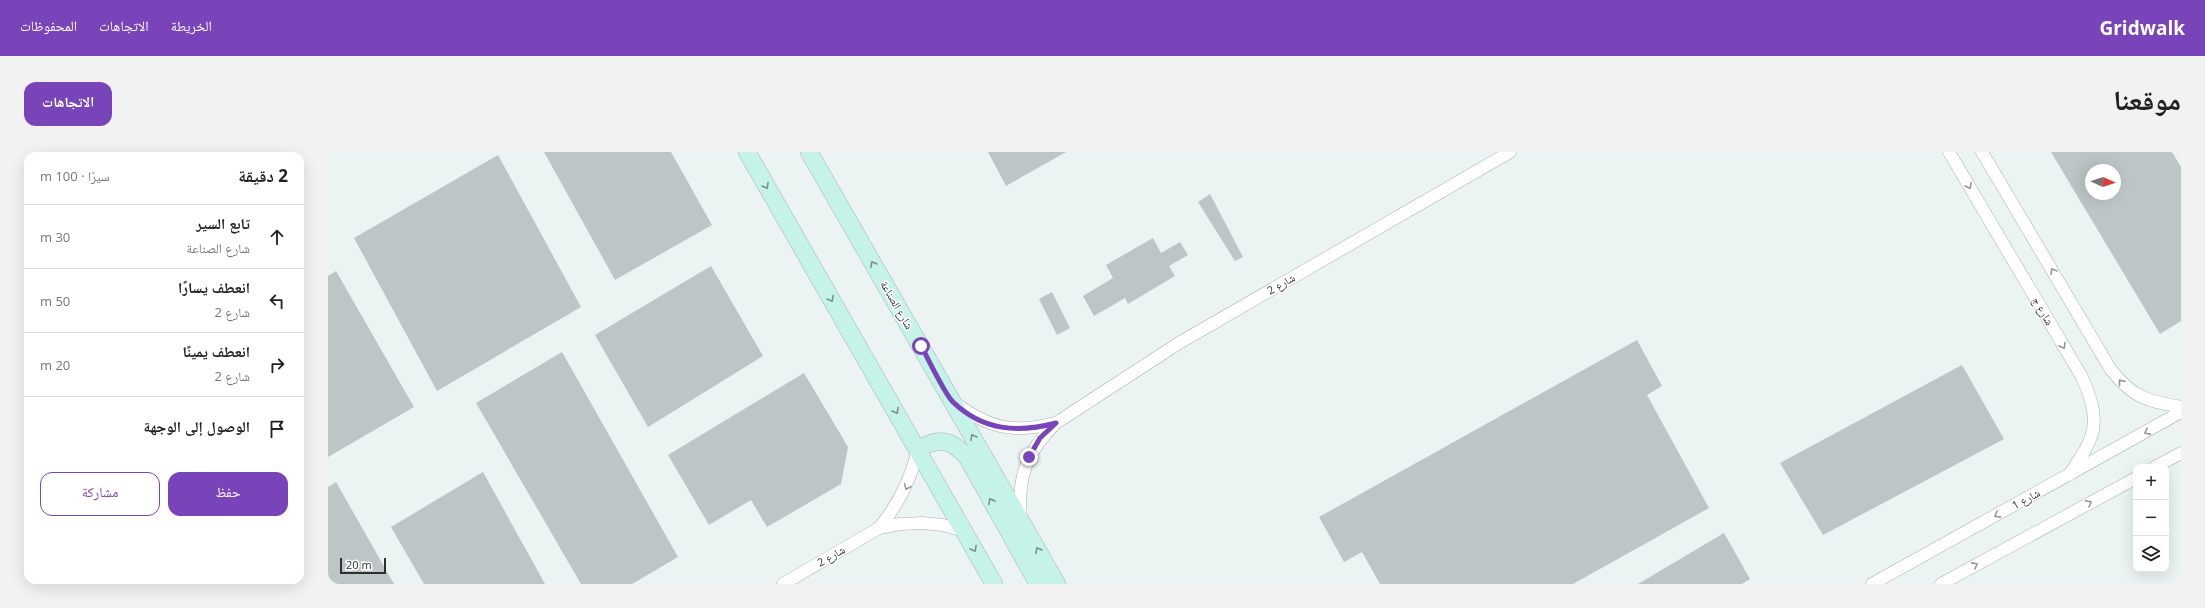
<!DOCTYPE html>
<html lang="ar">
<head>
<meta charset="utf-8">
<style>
  body { margin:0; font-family:"Open Sans","Noto Naskh Arabic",sans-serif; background:#f2f2f2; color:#222; direction:rtl }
  .controls { position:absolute; right:12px; bottom:12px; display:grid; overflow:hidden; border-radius:8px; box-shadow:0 4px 16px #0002 }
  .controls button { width:36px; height:36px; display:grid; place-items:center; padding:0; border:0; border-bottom:1px solid #e0e0e0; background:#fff; color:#222; font:20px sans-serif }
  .compass { position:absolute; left:1757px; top:12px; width:36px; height:36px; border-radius:50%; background:#fff; box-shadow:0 4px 16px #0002; rotate:93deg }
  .scale { position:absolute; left:12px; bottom:10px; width:46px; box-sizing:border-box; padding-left:4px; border:2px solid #2d3030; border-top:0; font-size:11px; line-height:14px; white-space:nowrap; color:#2d3030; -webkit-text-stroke:3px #fff; paint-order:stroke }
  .stop { position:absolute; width:12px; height:12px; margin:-9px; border:3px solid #7943b9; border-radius:50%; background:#fff }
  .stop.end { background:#7943b9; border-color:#fff; box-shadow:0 1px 4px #0008 }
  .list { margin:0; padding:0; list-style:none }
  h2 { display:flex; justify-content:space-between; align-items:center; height:52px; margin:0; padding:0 16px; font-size:17px }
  h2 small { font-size:13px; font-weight:400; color:#767676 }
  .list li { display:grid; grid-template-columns:26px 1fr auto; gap:12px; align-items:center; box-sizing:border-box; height:64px; padding:0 16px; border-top:1px solid #e0e0e0 }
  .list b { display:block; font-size:15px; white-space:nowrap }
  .list p { margin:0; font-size:13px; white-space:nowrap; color:#767676 }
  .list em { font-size:13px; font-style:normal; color:#767676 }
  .actions { display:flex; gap:8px; padding:12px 16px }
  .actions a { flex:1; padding:9px 0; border:1px solid #7943b9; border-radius:12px; text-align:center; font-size:14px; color:#7943b9 }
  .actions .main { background:#7943b9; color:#fff }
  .icon { flex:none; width:22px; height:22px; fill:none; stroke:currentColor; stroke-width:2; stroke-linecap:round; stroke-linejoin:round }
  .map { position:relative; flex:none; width:1853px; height:432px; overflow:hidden; direction:ltr; border-radius:12px }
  header { display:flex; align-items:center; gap:24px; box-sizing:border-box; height:56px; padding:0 20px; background:#7943b9; color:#fff }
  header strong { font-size:19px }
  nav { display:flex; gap:22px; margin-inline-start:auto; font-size:14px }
  .intro { display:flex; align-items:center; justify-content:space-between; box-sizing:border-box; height:96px; padding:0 24px }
  h1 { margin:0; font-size:28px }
  .button { padding:10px 18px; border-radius:12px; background:#7943b9; color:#fff; font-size:14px; font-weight:700 }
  main { display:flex; gap:24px; padding:0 24px }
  aside { flex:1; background:#fff; border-radius:12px; box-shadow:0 4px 16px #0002 }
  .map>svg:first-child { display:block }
  .building { fill:#bdc5c7; fill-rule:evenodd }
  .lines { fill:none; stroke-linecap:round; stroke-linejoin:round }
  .street-casing { stroke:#a9b1b1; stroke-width:13 }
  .secondary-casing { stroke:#a9b1b1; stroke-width:18 }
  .street { stroke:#fff; stroke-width:12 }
  .secondary { stroke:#c6f3e9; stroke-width:17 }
  .oneway { stroke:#7a928c }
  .oneway2 { stroke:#969898 }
  .route { stroke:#7943b9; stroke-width:5 }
  .labels { text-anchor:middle; stroke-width:3; stroke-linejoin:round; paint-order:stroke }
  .street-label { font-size:11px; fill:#2d3030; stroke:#fff }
</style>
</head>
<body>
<header>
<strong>Gridwalk</strong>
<nav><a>الخريطة</a><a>الاتجاهات</a><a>المحفوظات</a></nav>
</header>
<div class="intro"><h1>موقعنا</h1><a class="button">الاتجاهات</a></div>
<main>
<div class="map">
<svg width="1853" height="432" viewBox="0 0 1853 432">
  <rect width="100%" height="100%" fill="#ebf3f3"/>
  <g class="building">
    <polygon points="216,0 343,0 384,73 287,128"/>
    <polygon points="660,0 738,0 678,34"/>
    <path d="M 1723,0 L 1844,0 L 1853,15 L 1853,169 L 1832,182 ZM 1763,18 L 1787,18 L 1787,42 L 1763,42 Z"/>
    <polygon points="170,3 253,155 109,239 26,86"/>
    <polygon points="882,42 915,105 907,109 870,50"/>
    <polygon points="825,86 833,101 852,90 860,103 841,114 847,124 800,152 797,146 766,164 755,144 785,126 778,113"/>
    <polygon points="383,114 435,204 320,275 267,183"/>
    <polygon points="8,119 86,255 0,305 0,124"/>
    <polygon points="724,140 742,176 729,183 711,147"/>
    <polygon points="1309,188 1334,234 1319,243 1381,356 1245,432 1052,432 1034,400 1016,410 991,365"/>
    <polygon points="234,200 350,405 304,432 253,432 148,251"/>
    <polygon points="1634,213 1676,287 1495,383 1452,311"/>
    <polygon points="476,221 520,295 513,332 439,375 423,348 381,373 340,303"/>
    <polygon points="155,320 217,432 96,432 63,375"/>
    <polygon points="8,330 66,432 0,432 0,335"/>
    <polygon points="1396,381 1422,427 1414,432 1310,432"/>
  </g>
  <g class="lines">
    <defs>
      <g id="street">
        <path d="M 1621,0 L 1754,225 C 1774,271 1768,284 1741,323"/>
        <path d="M 1654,0 L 1783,218 C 1807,247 1817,248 1853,255"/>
        <path d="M 627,251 C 661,276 685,282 727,271"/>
        <polyline points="1827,315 1853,301"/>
        <path d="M 693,365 C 689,325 699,299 728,271 L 851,191 L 1182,0"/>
        <path d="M 551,376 C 571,352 583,328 590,297"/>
        <polyline points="455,432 551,376 572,372 594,371 615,373 636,379"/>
        <polyline points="1544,432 1853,260"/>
        <polyline points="1613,432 1808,326"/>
      </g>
      <g id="secondary">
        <polyline points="419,0 666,432"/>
        <polyline points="481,0 729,432"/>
        <path d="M 590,297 C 611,285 623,287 639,305 L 710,432"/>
      </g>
    </defs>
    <use href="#street" class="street-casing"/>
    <use href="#secondary" class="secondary-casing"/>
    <use href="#street" class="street"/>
    <use href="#secondary" class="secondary"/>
  </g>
  <defs><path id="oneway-chevron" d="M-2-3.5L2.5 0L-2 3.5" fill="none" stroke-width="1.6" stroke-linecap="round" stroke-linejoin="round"/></defs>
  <g class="oneway">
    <use href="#oneway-chevron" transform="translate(438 34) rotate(60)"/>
    <use href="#oneway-chevron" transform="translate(545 112) rotate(-120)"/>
    <use href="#oneway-chevron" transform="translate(503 147) rotate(60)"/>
    <use href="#oneway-chevron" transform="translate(568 259) rotate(60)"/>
    <use href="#oneway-chevron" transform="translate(645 285) rotate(-120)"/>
    <use href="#oneway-chevron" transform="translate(663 349) rotate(-119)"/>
    <use href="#oneway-chevron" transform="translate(646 397) rotate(61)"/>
    <use href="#oneway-chevron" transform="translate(710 398) rotate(-119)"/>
  </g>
  <g class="oneway2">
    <use href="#oneway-chevron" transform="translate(1641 34) rotate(60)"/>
    <use href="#oneway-chevron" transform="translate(1725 119) rotate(-121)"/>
    <use href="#oneway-chevron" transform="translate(1735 194) rotate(60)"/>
    <use href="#oneway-chevron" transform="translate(1793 230) rotate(-129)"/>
    <use href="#oneway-chevron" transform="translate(1819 280) rotate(151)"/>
    <use href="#oneway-chevron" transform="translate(579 335) rotate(112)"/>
    <use href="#oneway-chevron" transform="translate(1761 351) rotate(-29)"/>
    <use href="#oneway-chevron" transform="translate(1669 363) rotate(151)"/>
    <use href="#oneway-chevron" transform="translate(1647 413) rotate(-29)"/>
  </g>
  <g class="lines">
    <path class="route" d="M 593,194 C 600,206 616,241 625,250 C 655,279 690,281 728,271 L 712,286 L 701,305"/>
  </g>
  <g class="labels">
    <g class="street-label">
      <text transform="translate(953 132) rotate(-30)" y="4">شارع 2</text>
      <text transform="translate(569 153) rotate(60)" y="4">شارع الصناعة</text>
      <text transform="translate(1715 159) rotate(60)" y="4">شارع ج</text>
      <text transform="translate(1698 347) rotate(-29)" y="4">شارع 1</text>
      <text transform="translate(503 404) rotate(-30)" y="4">شارع 2</text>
    </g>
  </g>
</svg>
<div class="controls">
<button>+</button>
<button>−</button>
<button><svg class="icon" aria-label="layers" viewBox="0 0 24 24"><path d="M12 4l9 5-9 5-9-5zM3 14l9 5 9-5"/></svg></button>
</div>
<svg class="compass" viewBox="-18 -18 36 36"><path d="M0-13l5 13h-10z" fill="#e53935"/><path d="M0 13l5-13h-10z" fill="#767676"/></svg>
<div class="scale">20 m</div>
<div class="stop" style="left:593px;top:194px"></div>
<div class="stop end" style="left:701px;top:305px"></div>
</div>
<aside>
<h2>2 دقيقة<small>سيرًا · 100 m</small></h2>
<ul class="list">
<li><svg class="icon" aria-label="ahead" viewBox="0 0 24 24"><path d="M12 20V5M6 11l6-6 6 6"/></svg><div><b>تابع السير</b><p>شارع الصناعة</p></div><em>30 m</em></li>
<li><svg class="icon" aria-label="left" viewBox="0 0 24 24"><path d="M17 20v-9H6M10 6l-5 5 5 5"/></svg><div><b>انعطف يسارًا</b><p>شارع 2</p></div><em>50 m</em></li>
<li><svg class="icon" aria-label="right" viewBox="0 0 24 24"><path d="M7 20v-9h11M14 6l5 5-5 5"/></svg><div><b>انعطف يمينًا</b><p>شارع 2</p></div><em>20 m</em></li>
<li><svg class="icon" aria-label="arrive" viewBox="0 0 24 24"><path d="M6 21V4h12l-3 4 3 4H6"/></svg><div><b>الوصول إلى الوجهة</b></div></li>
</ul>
<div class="actions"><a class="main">حفظ</a><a>مشاركة</a></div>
</aside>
</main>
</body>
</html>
